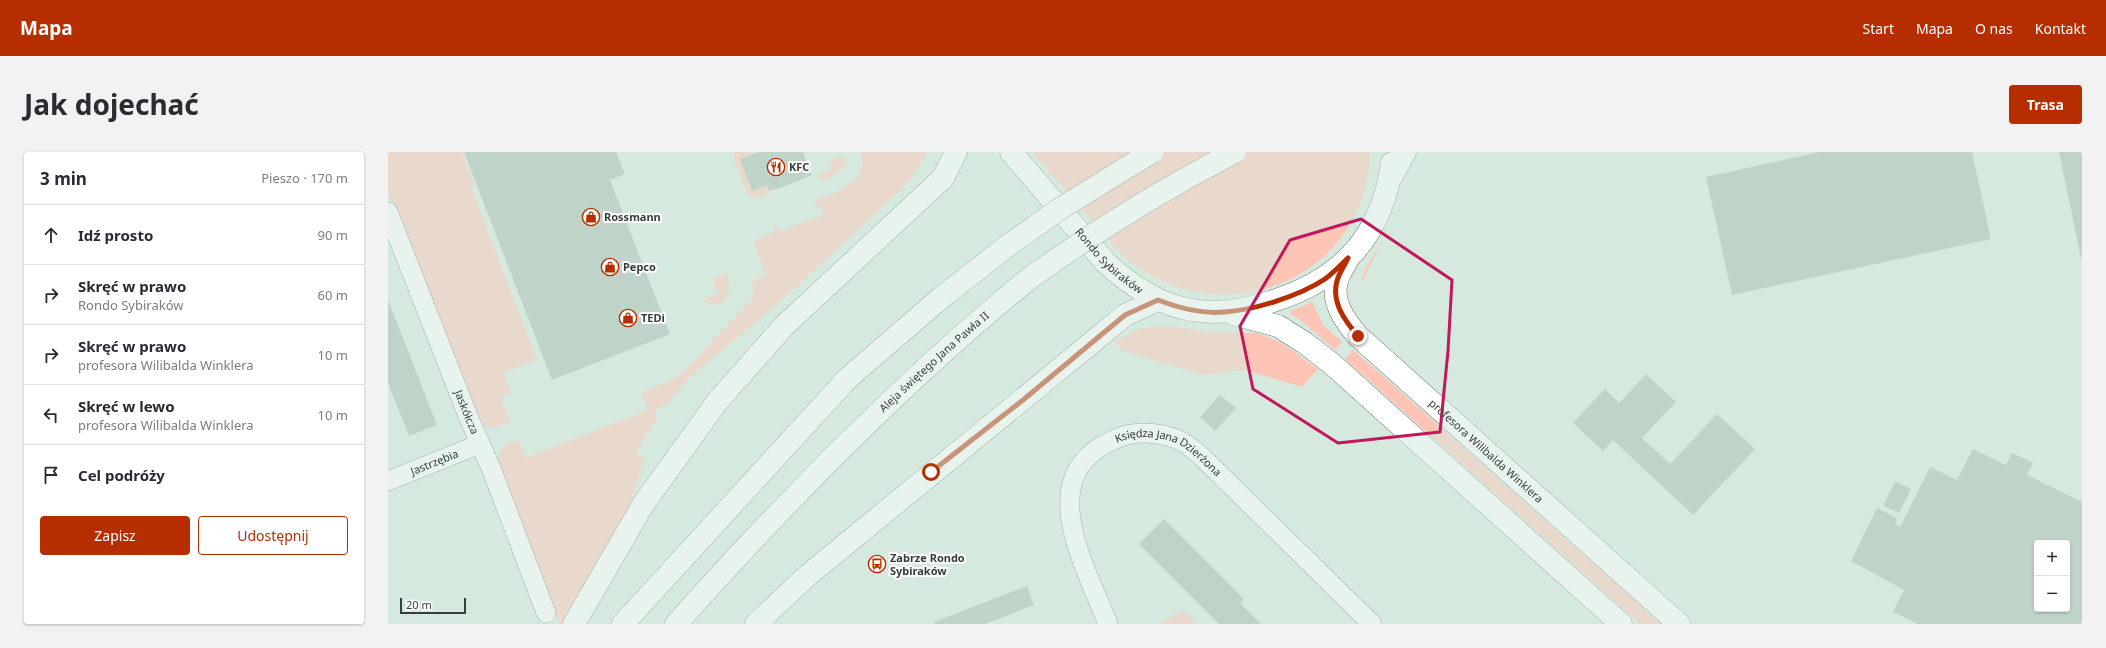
<!DOCTYPE html>
<html lang="pl">
<head>
<meta charset="utf-8">
<style>
  body { margin:0; font-family:"Noto Sans",sans-serif; background:#f2f2f3; color:#2b2b33 }
  .controls { position:absolute; right:12px; bottom:12px; display:grid; overflow:hidden; border-radius:4px; box-shadow:0 1px 3px #0004 }
  .controls button { width:36px; height:36px; display:grid; place-items:center; padding:0; border:0; border-bottom:1px solid #e1e1e2; background:#fff; color:#2b2b33; font:20px sans-serif }
  .scale { position:absolute; left:12px; bottom:10px; width:66px; box-sizing:border-box; padding-left:4px; border:2px solid #363e3a; border-top:0; font-size:11px; line-height:14px; white-space:nowrap; color:#363e3a; -webkit-text-stroke:3px #fff; paint-order:stroke }
  .stop { position:absolute; width:12px; height:12px; margin:-9px; border:3px solid #b62d00; border-radius:50%; background:#fff }
  .stop.end { background:#b62d00; border-color:#fff; box-shadow:0 1px 4px #0008 }
  .list { margin:0; padding:0; list-style:none }
  h2 { display:flex; justify-content:space-between; align-items:center; height:52px; margin:0; padding:0 16px; font-size:17px }
  h2 small { font-size:13px; font-weight:400; color:#7c7c81 }
  .list li { display:grid; grid-template-columns:26px 1fr auto; gap:12px; align-items:center; box-sizing:border-box; height:60px; padding:0 16px; border-top:1px solid #e1e1e2 }
  .list b { display:block; font-size:15px; white-space:nowrap }
  .list p { margin:0; font-size:13px; white-space:nowrap; color:#7c7c81 }
  .list em { font-size:13px; font-style:normal; color:#7c7c81 }
  .actions { display:flex; gap:8px; padding:12px 16px }
  .actions a { flex:1; padding:9px 0; border:1px solid #b62d00; border-radius:4px; text-align:center; font-size:14px; color:#b62d00 }
  .actions .main { background:#b62d00; color:#fff }
  .icon { flex:none; width:22px; height:22px; fill:none; stroke:currentColor; stroke-width:2; stroke-linecap:round; stroke-linejoin:round }
  .map { position:relative; flex:none; width:1694px; height:472px; overflow:hidden; border-radius:4px }
  header { display:flex; align-items:center; gap:24px; box-sizing:border-box; height:56px; padding:0 20px; background:#b62d00; color:#fff }
  header strong { font-size:19px }
  nav { display:flex; gap:22px; margin-inline-start:auto; font-size:14px }
  .intro { display:flex; align-items:center; justify-content:space-between; box-sizing:border-box; height:96px; padding:0 24px }
  h1 { margin:0; font-size:28px }
  .button { padding:10px 18px; border-radius:4px; background:#b62d00; color:#fff; font-size:14px; font-weight:700 }
  main { display:flex; gap:24px; padding:0 24px }
  aside { flex:1; background:#fff; border-radius:4px; box-shadow:0 1px 3px #0004 }
  .map>svg:first-child { display:block }
  .green { fill:#fec5b6 }
  .building { fill:#a6b8ae; fill-rule:evenodd }
  .lines { fill:none; stroke-linecap:round; stroke-linejoin:round }
  .minor-casing { stroke:#627369; stroke-width:20 }
  .secondary-casing { stroke:#627369; stroke-width:23 }
  .primary-casing { stroke:#627369; stroke-width:23 }
  .minor { stroke:#fff; stroke-width:19 }
  .secondary { stroke:#fff; stroke-width:22 }
  .primary { stroke:#fff; stroke-width:22 }
  .primary-bridge-casing { stroke:#627369; stroke-width:23; stroke-linecap:butt }
  .primary-bridge { stroke:#fff; stroke-width:22 }
  .route { stroke:#b62d00; stroke-width:5 }
  .marked { fill:none; stroke:#c2185b; stroke-width:3; stroke-linejoin:round }
  .labels { text-anchor:middle; stroke-width:4; stroke-linejoin:round; paint-order:stroke }
  .poi-label { font-size:11px; font-weight:bold; fill:#363e3a; stroke:#fff; text-anchor:start }
  .street-label { font-size:11px; fill:#363e3a; stroke:#fff }
</style>
</head>
<body>
<header>
<strong>Mapa</strong>
<nav><a>Start</a><a>Mapa</a><a>O nas</a><a>Kontakt</a></nav>
</header>
<div class="intro"><h1>Jak dojechać</h1><a class="button">Trasa</a></div>
<main>
<aside>
<h2>3 min<small>Pieszo · 170 m</small></h2>
<ul class="list">
<li><svg class="icon" aria-label="ahead" viewBox="0 0 24 24"><path d="M12 20V5M6 11l6-6 6 6"/></svg><div><b>Idź prosto</b></div><em>90 m</em></li>
<li><svg class="icon" aria-label="right" viewBox="0 0 24 24"><path d="M7 20v-9h11M14 6l5 5-5 5"/></svg><div><b>Skręć w prawo</b><p>Rondo Sybiraków</p></div><em>60 m</em></li>
<li><svg class="icon" aria-label="right" viewBox="0 0 24 24"><path d="M7 20v-9h11M14 6l5 5-5 5"/></svg><div><b>Skręć w prawo</b><p>profesora Wilibalda Winklera</p></div><em>10 m</em></li>
<li><svg class="icon" aria-label="left" viewBox="0 0 24 24"><path d="M17 20v-9H6M10 6l-5 5 5 5"/></svg><div><b>Skręć w lewo</b><p>profesora Wilibalda Winklera</p></div><em>10 m</em></li>
<li><svg class="icon" aria-label="arrive" viewBox="0 0 24 24"><path d="M6 21V4h12l-3 4 3 4H6"/></svg><div><b>Cel podróży</b></div></li>
</ul>
<div class="actions"><a class="main">Zapisz</a><a>Udostępnij</a></div>
</aside>
<div class="map">
<svg width="1694" height="472" viewBox="0 0 1694 472">
  <rect width="100%" height="100%" fill="#d6e9de"/>
  <g class="green">
    <polygon points="0,0 74,0 87,33 83,36 149,208 115,221 123,241 112,246 122,270 103,276 94,273 76,237 0,40"/>
    <polygon points="346,0 361,0 364,39 379,33 382,42 367,46 360,43 346,9"/>
    <path d="M 473,0 L 539,0 L 525,24 L 513,38 L 394,148 L 300,227 L 278,254 L 273,253 L 266,263 L 270,266 L 258,283 L 248,303 L 257,306 L 234,375 L 179,472 L 172,472 L 111,315 C 108,300 115,290 131,289 L 138,306 L 260,258 L 254,243 L 256,239 L 290,225 L 364,147 L 366,138 L 364,129 L 378,123 L 365,89 L 386,80 L 385,76 L 386,73 L 395,80 L 400,74 L 404,77 L 409,71 L 413,73 L 418,67 L 422,70 L 428,64 L 431,66 L 436,60 L 425,49 C 446,41 482,31 473,0 Z"/>
    <path d="M 644,0 L 982,0 C 980,120 848,181 751,116 C 733,104 720,86 706,71 C 685,47 665,24 644,0 Z"/>
    <path d="M 456,3 C 461,18 445,25 433,29 L 430,22 L 444,17 L 441,8 Z"/>
    <polygon points="994,90 971,135 977,117"/>
    <path d="M 339,121 C 341,128 342,137 339,144 C 335,155 323,156 315,148 L 330,142 L 324,127 Z"/>
    <polygon points="924,150 935,173 954,190 947,198 910,166 902,162 903,159"/>
    <polygon points="767,174 785,174 820,180 869,181 894,191 930,217 914,235 858,218 815,223 735,199 726,189 751,177"/>
    <polygon points="965,198 995,224 1273,472 1252,472 957,207"/>
    <polygon points="796,458 808,472 771,472"/>
  </g>
  <g class="building">
    <polygon points="76,0 228,0 237,22 222,28 282,182 164,228"/>
    <polygon points="371,0 415,0 424,23 392,36 381,39 379,33 364,39 352,7"/>
    <polygon points="1432,0 1584,0 1603,87 1344,143 1318,25"/>
    <polygon points="1671,0 1694,0 1694,106 1693,106"/>
    <polygon points="0,148 49,273 21,284 0,231"/>
    <polygon points="1258,222 1288,250 1254,286 1282,312 1329,262 1367,297 1305,363 1225,288 1215,299 1185,271 1217,237 1231,251"/>
    <polygon points="832,243 848,256 827,279 812,265"/>
    <path d="M 1585,297 L 1618,313 L 1624,301 L 1645,311 L 1639,323 L 1694,350 L 1694,472 L 1530,472 L 1505,460 L 1516,438 L 1463,409 L 1489,356 L 1509,366 L 1507,372 L 1512,375 L 1542,315 L 1569,328 ZM 1649,391 L 1679,391 L 1679,457 L 1649,457 Z"/>
    <polygon points="1507,329 1523,337 1511,361 1495,354"/>
    <polygon points="776,367 856,447 852,451 873,472 831,472 751,392"/>
    <polygon points="639,434 646,453 597,472 546,472 546,470"/>
  </g>
  <g class="lines">
    <defs>
      <g id="minor">
        <path id="s1" d="M 0,60 L 80,264 L 103,316 L 158,461"/>
        <path id="s2" d="M 0,329 L 92,292"/>
        <path id="s3" d="M 720,472 C 696,411 641,318 733,285 C 751,278 778,281 795,290 C 802,294 808,300 814,305 L 984,472"/>
      </g>
      <g id="secondary">
        <path id="s4" d="M 623,0 L 718,111 C 742,133 771,153 804,158 C 832,163 859,158 885,149 C 954,127 994,84 1004,11"/>
        <path id="s5" d="M 959,109 C 956,115 951,122 949,129 C 943,150 957,169 970,184 L 1291,472"/>
        <polyline points="845,162 890,174 917,191 944,212 1233,472"/>
      </g>
      <g id="primary">
        <polyline points="1001,29 1017,0"/>
        <polyline points="186,472 256,351 329,250 396,174 555,26 568,0"/>
        <polyline points="235,472 459,227 554,145 618,95"/>
        <path id="s6" d="M 288,472 C 397,350 514,230 642,126"/>
        <polyline points="368,472 419,424 713,183 737,163 770,148"/>
      </g>
    </defs>
    <use href="#minor" class="minor-casing"/>
    <use href="#secondary" class="secondary-casing"/>
    <use href="#primary" class="primary-casing"/>
    <use href="#minor" class="minor"/>
    <use href="#secondary" class="secondary"/>
    <use href="#primary" class="primary"/>
    <defs>
      <g id="primary-bridge">
        <polyline points="618,95 670,58 764,0"/>
        <path d="M 642,126 C 708,79 775,37 847,0"/>
      </g>
    </defs>
    <use href="#primary-bridge" class="primary-bridge-casing"/>
    <use href="#primary-bridge" class="primary-bridge"/>
  </g>
  <g class="lines">
    <path class="route" d="M 543,320 L 635,248 L 737,163 L 770,148 C 791,156 814,162 836,160 C 867,158 911,144 937,127 C 945,121 953,113 960,106 C 957,113 951,121 949,129 C 943,150 957,169 970,184"/>
  </g>
  <path d="M0 0H1694V472H0ZM 973,67 L 1064,128 L 1060,199 L 1052,280 L 950,291 L 865,237 L 852,174 L 902,88 Z" fill="#d6e9de" fill-opacity=".55" fill-rule="evenodd"/>
  <path class="marked" d="M 973,67 L 1064,128 L 1060,199 L 1052,280 L 950,291 L 865,237 L 852,174 L 902,88 Z"/>
  <defs>
    <symbol id="restaurant-ring" viewBox="-11 -11 22 22"><circle r="9.5" fill="#fff" stroke="#b62d00" stroke-width="1.5"/><path d="M-5-6h1v4h1v-4h1v4h1v-4h1v5L-1.5 .5V6h-2V.5L-5-1ZM5-6V6H3V1.5H1.5Q1.5-4 5-6Z" fill="#b62d00"/></symbol>
    <symbol id="shop-ring" viewBox="-11 -11 22 22"><circle r="9.5" fill="#fff" stroke="#b62d00" stroke-width="1.5"/><path d="M-5-2.5h2.3a2.7 3.5 0 0 1 5.4 0H5L5.5 6h-11ZM-1.5-2.5h3a1.5 2.3 0 0 0-3 0Z" fill="#b62d00"/></symbol>
    <symbol id="bus-ring" viewBox="-11 -11 22 22"><circle r="9.5" fill="#fff" stroke="#b62d00" stroke-width="1.5"/><path d="M-5-6H5V4H4V6H2V4H-2V6H-4V4H-5ZM-3.5-4V0h7V-4ZM-3.5 1.2v1.5H-2V1.2ZM2 1.2v1.5H3.5V1.2Z" fill="#b62d00"/></symbol>
  </defs>
  <g fill-rule="evenodd">
    <use href="#restaurant-ring" x="378" y="5" width="20" height="20"/>
    <use href="#shop-ring" x="193" y="55" width="20" height="20"/>
    <use href="#shop-ring" x="212" y="105" width="20" height="20"/>
    <use href="#shop-ring" x="230" y="156" width="20" height="20"/>
    <use href="#bus-ring" x="479" y="402" width="20" height="20"/>
  </g>
  <g class="labels">
    <g class="poi-label">
      <text x="401" y="19">KFC</text>
      <text x="216" y="69">Rossmann</text>
      <text x="235" y="119">Pepco</text>
      <text x="253" y="170">TEDi</text>
      <text x="502" y="410">Zabrze Rondo<tspan x="502" dy="13">Sybiraków</tspan></text>
    </g>
    <g class="street-label">
      <text dy="4" stroke="none"><textPath href="#s4" startOffset="147">Rondo Sybiraków</textPath></text>
      <text dy="4" stroke="none"><textPath href="#s6" startOffset="368">Aleja świętego Jana Pawła II</textPath></text>
      <text dy="4" stroke="none"><textPath href="#s1" startOffset="215">Jaskółcza</textPath></text>
      <text dy="4" stroke="none"><textPath href="#s5" startOffset="256">profesora Wilibalda Winklera</textPath></text>
      <text dy="4" stroke="none"><textPath href="#s3" startOffset="271">Księdza Jana Dzierżona</textPath></text>
      <text dy="4" stroke="none"><textPath href="#s2" startOffset="50">Jastrzębia</textPath></text>
    </g>
  </g>
</svg>
<div class="controls">
<button>+</button>
<button>−</button>
</div>
<div class="scale">20 m</div>
<div class="stop" style="left:543px;top:320px"></div>
<div class="stop end" style="left:970px;top:184px"></div>
</div>
</main>
</body>
</html>
